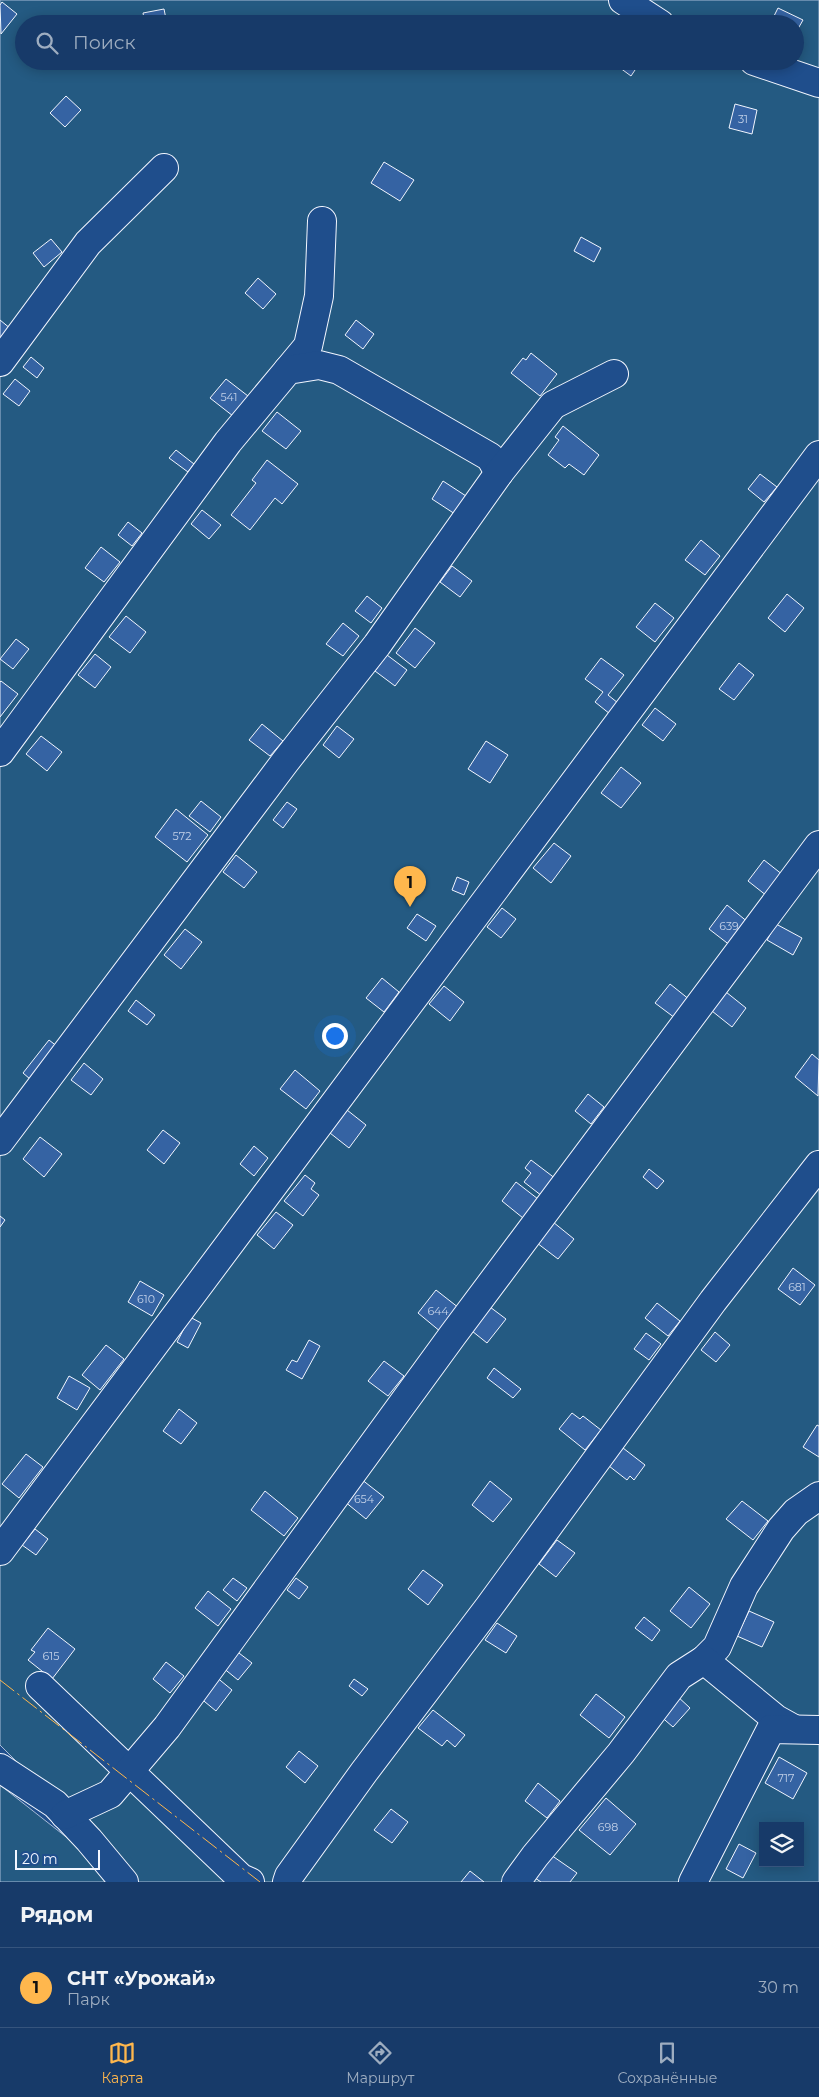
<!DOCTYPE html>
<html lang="ru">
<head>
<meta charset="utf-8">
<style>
  body { margin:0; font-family:Montserrat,sans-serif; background:#20416f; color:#f1f3f6 }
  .controls { position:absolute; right:15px; bottom:15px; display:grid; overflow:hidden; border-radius:0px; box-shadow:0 2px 12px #0003 }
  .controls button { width:45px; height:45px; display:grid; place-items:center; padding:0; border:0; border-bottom:1px solid #36547d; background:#173a69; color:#f1f3f6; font:25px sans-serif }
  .scale { position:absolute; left:15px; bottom:12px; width:85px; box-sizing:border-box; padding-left:5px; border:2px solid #f2f6ff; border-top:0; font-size:14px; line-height:18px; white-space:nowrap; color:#f2f6ff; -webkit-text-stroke:4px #1f4e8c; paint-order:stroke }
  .you { position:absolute; left:334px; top:1035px; width:18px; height:18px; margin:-12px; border:4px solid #fff; border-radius:50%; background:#1a73e8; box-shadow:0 0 0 8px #1a73e833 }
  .badge { display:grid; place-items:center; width:32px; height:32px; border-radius:50%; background:#ffb74d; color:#111; font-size:16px; font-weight:700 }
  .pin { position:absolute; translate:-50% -41px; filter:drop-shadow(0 1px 2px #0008) }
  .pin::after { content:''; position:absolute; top:26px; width:18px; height:15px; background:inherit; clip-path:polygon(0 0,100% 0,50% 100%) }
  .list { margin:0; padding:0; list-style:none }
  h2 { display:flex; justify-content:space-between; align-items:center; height:65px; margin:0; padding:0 20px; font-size:21px }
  h2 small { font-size:16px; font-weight:400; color:#9eadc0 }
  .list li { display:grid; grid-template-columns:32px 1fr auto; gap:15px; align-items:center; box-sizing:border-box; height:80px; padding:0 20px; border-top:1px solid #36547d }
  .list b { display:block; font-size:19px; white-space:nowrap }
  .list p { margin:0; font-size:16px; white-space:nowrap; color:#9eadc0 }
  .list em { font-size:16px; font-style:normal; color:#9eadc0 }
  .icon { flex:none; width:28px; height:28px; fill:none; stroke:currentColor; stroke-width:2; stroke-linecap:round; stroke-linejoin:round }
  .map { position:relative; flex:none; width:819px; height:1882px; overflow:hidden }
  .search { position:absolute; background:#173a69; box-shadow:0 2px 12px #0003; left:15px; right:15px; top:15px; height:55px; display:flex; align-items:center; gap:12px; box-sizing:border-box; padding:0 18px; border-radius:28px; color:#9eadc0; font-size:19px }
  .sheet { height:145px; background:#173a69 }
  nav { display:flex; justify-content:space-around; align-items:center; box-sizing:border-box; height:70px; border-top:1px solid #36547d; background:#173a69; font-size:14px; color:#9eadc0 }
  nav a { display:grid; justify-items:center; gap:2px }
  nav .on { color:#ffb74d }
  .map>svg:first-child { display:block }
  .green { fill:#245a82; stroke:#a8bbd7; fill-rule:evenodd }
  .building { fill:#3563a3; stroke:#f2f6ff }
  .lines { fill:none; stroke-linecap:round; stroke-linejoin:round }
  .minor-casing { stroke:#f2f6ff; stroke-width:30 }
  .minor { stroke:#1f4e8c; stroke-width:28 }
  .power { stroke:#ffb74d; stroke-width:1; stroke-dasharray:18 4 2.5 4; stroke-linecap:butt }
  .labels { text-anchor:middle; stroke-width:4; stroke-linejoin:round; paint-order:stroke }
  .number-label { font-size:11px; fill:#c3d1e8 }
</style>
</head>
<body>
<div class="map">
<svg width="819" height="1882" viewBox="0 0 819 1882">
  <rect width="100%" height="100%" fill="#1f4e8c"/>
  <g class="green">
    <path d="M 0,0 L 819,0 L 819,1882 L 130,1882 L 79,1824 L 0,1745 ZM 24,24 L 795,24 L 795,61 L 24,61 ZM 763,1826 L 800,1826 L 800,1863 L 763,1863 Z"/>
    <polygon points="0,1785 84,1851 108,1882 0,1882"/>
  </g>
  <g class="building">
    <polygon points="2,2 17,14 1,34 0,5"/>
    <polygon points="778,8 803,20 795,34 795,24 770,24"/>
    <polygon points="164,9 167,24 145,24 143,13"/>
    <polygon points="613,61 641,61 631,76 612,62"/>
    <polygon points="66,96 81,110 65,127 50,113"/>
    <polygon points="735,104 757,110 752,134 729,128"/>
    <polygon points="384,162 414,180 400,201 371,183"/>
    <polygon points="581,237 601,248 594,262 574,251"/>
    <polygon points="51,239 62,252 44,267 33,253"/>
    <polygon points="258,278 276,294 263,309 245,293"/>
    <polygon points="0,320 11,329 0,343"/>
    <polygon points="356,320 374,334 363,349 345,335"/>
    <polygon points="531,353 557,374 540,396 511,373 523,358 526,360"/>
    <polygon points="31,357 44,368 37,378 23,367"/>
    <polygon points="15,379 30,391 19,406 3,394"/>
    <polygon points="226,379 248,396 233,416 210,398"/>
    <polygon points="277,412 301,431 286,449 262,431"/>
    <polygon points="563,426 599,455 584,475 569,464 565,468 548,455 559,440 555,437"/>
    <polygon points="176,450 194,464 188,472 169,458"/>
    <polygon points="267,460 298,484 282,504 275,498 250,530 231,515 256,483 252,480"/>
    <polygon points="760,474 777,487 764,502 748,489"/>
    <polygon points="443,481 466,496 455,514 432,499"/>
    <polygon points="202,510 221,525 209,539 191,524"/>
    <polygon points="128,522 142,533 132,546 118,535"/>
    <polygon points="701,540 720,556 705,575 685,560"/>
    <polygon points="101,547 120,562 104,582 85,568"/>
    <polygon points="452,566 472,581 460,597 440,582"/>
    <polygon points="787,594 804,608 785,632 768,618"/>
    <polygon points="367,596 382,608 371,623 355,611"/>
    <polygon points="655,603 674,618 655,642 636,627"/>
    <polygon points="126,616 146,632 130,653 109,637"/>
    <polygon points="343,623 359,636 343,656 326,644"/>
    <polygon points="415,628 435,643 415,668 396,653"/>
    <polygon points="16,639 29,649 13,669 0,659"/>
    <polygon points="95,654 111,667 95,688 78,675"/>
    <polygon points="387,655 407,670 395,686 375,671"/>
    <polygon points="601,658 624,675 608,695 618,703 610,714 595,702 603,692 585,679"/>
    <polygon points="739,663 754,675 734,700 719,689"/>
    <polygon points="1,681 18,694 0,717 0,682"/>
    <polygon points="655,708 676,724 663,741 642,725"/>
    <polygon points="262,724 283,741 270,756 249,740"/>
    <polygon points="337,726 354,739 339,758 323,745"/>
    <polygon points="41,736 62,752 47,771 26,754"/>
    <polygon points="486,741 508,755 490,783 468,769"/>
    <polygon points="621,767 641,783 621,808 601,793"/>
    <polygon points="201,801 221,817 210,832 189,816"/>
    <polygon points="287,802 297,809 283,828 273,820"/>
    <polygon points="176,809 208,835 187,862 155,837"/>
    <polygon points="554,843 571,856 551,883 533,868"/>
    <polygon points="236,855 257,872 244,888 223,872"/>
    <polygon points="764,860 783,875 767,896 748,881"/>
    <polygon points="457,877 469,882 464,895 452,890"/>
    <polygon points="727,905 749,923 731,946 709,929"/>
    <polygon points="502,908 516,919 501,938 487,927"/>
    <polygon points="417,914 436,926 426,941 407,928"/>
    <polygon points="776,924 802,938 793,955 767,940"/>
    <polygon points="185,929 202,942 181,969 164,955"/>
    <polygon points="382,978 399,992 384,1012 366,998"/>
    <polygon points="670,984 690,1000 675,1018 655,1003"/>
    <polygon points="444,986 464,1002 450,1021 429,1004"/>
    <polygon points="726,992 746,1008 732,1027 712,1011"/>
    <polygon points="136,1000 155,1015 147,1025 128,1011"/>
    <polygon points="49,1040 63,1051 37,1085 23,1073"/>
    <polygon points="812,1054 819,1060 818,1096 795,1077"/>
    <polygon points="84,1063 103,1079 91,1095 71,1080"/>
    <polygon points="295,1070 320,1091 306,1109 280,1089"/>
    <polygon points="588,1094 604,1107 591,1124 575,1111"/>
    <polygon points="347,1110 366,1125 349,1148 330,1133"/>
    <polygon points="163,1130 180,1143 164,1164 147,1150"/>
    <polygon points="40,1137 62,1154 44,1177 23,1159"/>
    <polygon points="254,1146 268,1158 254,1176 240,1164"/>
    <polygon points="531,1160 556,1179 542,1196 524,1182 531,1173 525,1168"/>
    <polygon points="649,1169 664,1181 657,1189 643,1177"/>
    <polygon points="305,1175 315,1183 311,1189 319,1195 303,1216 284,1201"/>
    <polygon points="516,1182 538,1199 523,1218 502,1201"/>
    <polygon points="276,1212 293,1225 274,1249 257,1235"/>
    <polygon points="0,1216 5,1220 0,1227"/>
    <polygon points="553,1222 574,1239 558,1259 537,1243"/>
    <polygon points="793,1268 815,1285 800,1305 778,1289"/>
    <polygon points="140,1281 164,1295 152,1316 128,1302"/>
    <polygon points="436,1290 459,1308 441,1332 418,1313"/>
    <polygon points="657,1303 680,1321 668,1336 645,1318"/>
    <polygon points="490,1307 506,1319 487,1343 472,1331"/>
    <polygon points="190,1317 201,1323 188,1348 177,1342"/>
    <polygon points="715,1332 730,1345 716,1362 701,1350"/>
    <polygon points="646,1333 661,1344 649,1360 634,1349"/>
    <polygon points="309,1340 320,1346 302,1379 286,1370 292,1360 297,1362"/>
    <polygon points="106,1345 124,1359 100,1390 82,1375"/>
    <polygon points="384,1361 404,1376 388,1396 368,1381"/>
    <polygon points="494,1368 521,1389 513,1398 487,1378"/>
    <polygon points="69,1376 90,1388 77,1410 57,1398"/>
    <polygon points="179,1409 197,1423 181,1444 163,1431"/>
    <polygon points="572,1413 580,1419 583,1416 601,1430 585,1450 559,1429"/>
    <polygon points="817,1425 819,1426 819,1457 803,1447"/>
    <polygon points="623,1448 645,1465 634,1480 630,1476 627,1480 609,1466"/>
    <polygon points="26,1454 43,1467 19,1498 2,1484"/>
    <polygon points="361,1479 384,1497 366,1519 344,1501"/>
    <polygon points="490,1481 512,1499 493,1522 472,1505"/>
    <polygon points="265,1491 298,1518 284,1536 251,1510"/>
    <polygon points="742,1501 768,1521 753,1540 726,1519"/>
    <polygon points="35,1529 48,1539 36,1555 22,1545"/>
    <polygon points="557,1540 575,1553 556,1577 539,1564"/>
    <polygon points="423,1570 443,1585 428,1605 408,1589"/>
    <polygon points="233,1578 247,1588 237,1601 223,1590"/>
    <polygon points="296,1578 308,1587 299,1599 287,1590"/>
    <polygon points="689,1587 710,1604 691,1628 670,1611"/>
    <polygon points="208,1591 231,1609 218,1626 195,1608"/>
    <polygon points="749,1611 774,1622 762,1647 737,1636"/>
    <polygon points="644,1617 660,1630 652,1641 635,1628"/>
    <polygon points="497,1623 517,1636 506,1653 485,1640"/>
    <polygon points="48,1628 75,1649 52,1679 28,1660 35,1652 31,1650"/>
    <polygon points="235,1650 252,1663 238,1680 222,1667"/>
    <polygon points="166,1662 184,1676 170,1693 153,1679"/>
    <polygon points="215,1676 232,1690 216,1711 199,1697"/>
    <polygon points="354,1679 368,1689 362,1696 349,1686"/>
    <polygon points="596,1694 625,1717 609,1738 580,1715"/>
    <polygon points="676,1695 690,1708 673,1727 658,1714"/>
    <polygon points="433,1710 465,1735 455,1747 447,1740 442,1746 418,1728"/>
    <polygon points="299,1751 318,1766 305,1783 286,1767"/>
    <polygon points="779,1757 807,1773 793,1799 765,1783"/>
    <polygon points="538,1783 560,1801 547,1818 525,1801"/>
    <polygon points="606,1798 636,1824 610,1855 579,1830"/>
    <polygon points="391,1809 408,1822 392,1843 374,1830"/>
    <polygon points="739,1844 756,1853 743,1878 726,1869"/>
    <polygon points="551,1855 577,1873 570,1882 541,1882 535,1878"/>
    <polygon points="470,1871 484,1882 461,1882"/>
  </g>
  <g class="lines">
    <defs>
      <g id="minor">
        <polyline points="623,0 660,24"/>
        <polyline points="754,61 819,83"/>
        <polyline points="0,362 88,243 164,168"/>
        <polyline points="288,370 308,346 319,296 322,221"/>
        <polyline points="0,752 228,442 288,370 319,365 339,370 490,457 499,473"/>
        <polyline points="0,1141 285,762 377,645 499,473 553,405 614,374"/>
        <polyline points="0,1551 819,455"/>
        <polyline points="704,1660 717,1647 744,1586 781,1529 796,1512 819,1496"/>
        <polyline points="40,1686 241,1878 250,1882"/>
        <polyline points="0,1768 55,1804 89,1840 124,1882"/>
        <polyline points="65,1815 110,1794 167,1727 452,1336 819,845"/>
        <polyline points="287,1882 289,1876 364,1772 489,1607 713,1301 819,1165"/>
        <polyline points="516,1882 535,1856 621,1753 679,1676 704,1660 776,1719 794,1729"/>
        <polyline points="693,1882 771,1729 819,1730"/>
      </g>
    </defs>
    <use href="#minor" class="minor-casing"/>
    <use href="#minor" class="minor"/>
    <polyline class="power" points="0,1680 260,1882"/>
  </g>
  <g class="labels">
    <g class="number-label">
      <text x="743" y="123">31</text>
      <text x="229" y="401">541</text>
      <text x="182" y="840">572</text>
      <text x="729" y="930">639</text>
      <text x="797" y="1291">681</text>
      <text x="146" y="1303">610</text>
      <text x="438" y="1315">644</text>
      <text x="364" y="1503">654</text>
      <text x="51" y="1660">615</text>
      <text x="786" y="1782">717</text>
      <text x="608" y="1831">698</text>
    </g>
  </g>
</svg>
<div class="controls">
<button><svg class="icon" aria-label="layers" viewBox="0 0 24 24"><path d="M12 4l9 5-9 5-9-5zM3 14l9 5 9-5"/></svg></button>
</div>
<div class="scale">20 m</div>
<div class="you"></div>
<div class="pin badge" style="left:410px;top:907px">1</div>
<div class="search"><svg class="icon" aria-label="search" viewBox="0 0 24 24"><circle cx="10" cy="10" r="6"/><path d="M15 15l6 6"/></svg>Поиск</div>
</div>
<section class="sheet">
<h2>Рядом<small></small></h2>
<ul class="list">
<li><span class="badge">1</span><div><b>СНТ «Урожай»</b><p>Парк</p></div><em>30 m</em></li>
</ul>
</section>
<nav>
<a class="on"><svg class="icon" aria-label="map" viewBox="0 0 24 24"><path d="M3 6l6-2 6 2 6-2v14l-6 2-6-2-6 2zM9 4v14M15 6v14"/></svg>Карта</a>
<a><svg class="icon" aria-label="directions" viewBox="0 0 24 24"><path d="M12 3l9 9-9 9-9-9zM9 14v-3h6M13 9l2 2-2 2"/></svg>Маршрут</a>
<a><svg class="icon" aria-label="saved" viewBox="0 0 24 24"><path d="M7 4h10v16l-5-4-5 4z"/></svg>Сохранённые</a>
</nav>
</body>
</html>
